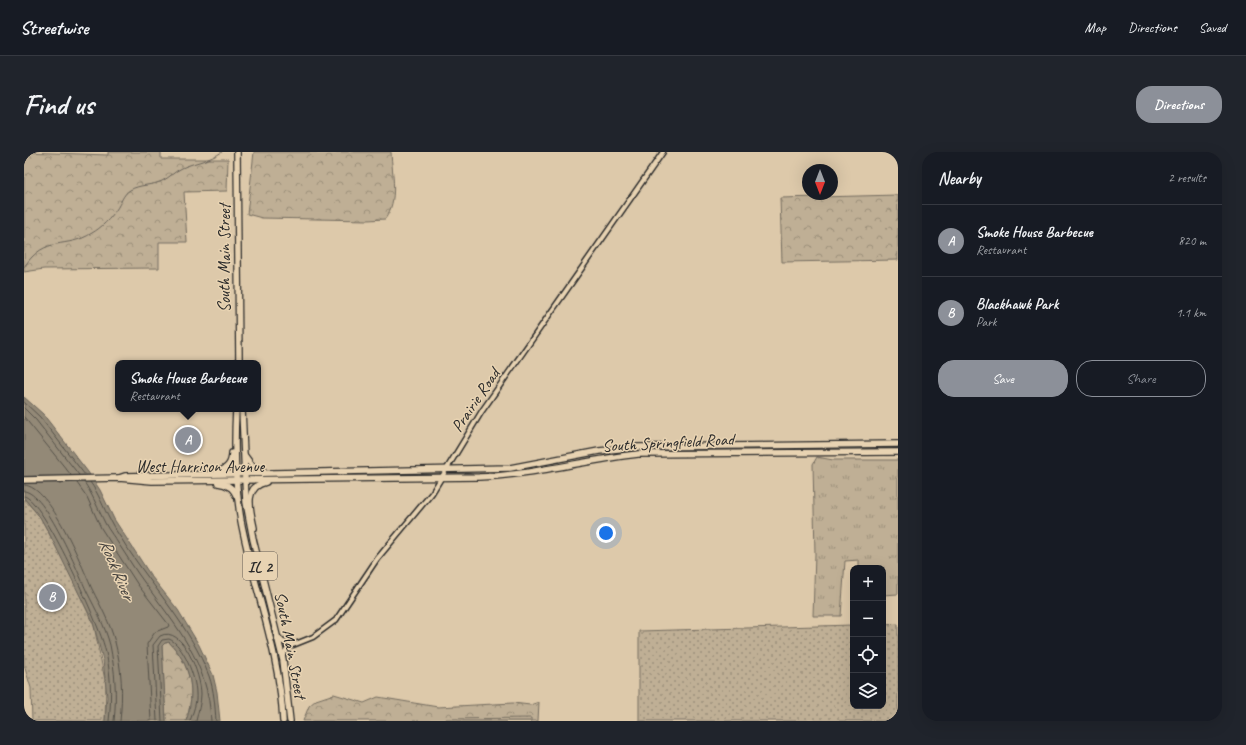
<!DOCTYPE html>
<html lang="en">
<head>
<meta charset="utf-8">
<style>
  body { margin:0; font-family:Caveat,sans-serif; background:#20242c; color:#f1f3f6 }
  .controls { position:absolute; right:12px; bottom:12px; display:grid; overflow:hidden; border-radius:8px; box-shadow:0 4px 16px #0002 }
  .controls button { width:36px; height:36px; display:grid; place-items:center; padding:0; border:0; border-bottom:1px solid #363941; background:#171b24; color:#f1f3f6; font:20px sans-serif }
  .compass { position:absolute; left:778px; top:12px; width:36px; height:36px; border-radius:50%; background:#171b24; box-shadow:0 4px 16px #0002; rotate:180deg }
  .you { position:absolute; left:582px; top:381px; width:14px; height:14px; margin:-10px; border:3px solid #fff; border-radius:50%; background:#1a73e8; box-shadow:0 0 0 6px #1a73e833 }
  .badge { display:grid; place-items:center; width:26px; height:26px; border-radius:50%; background:#8c9099; color:#fff; font-size:13px; font-weight:700 }
  .pin { position:absolute; translate:-50% -50%; border:2px solid #fff; box-shadow:0 1px 4px #0006 }
  .popup { position:absolute; left:91px; top:208px; width:146px; height:52px; box-sizing:border-box; display:grid; place-content:center; border-radius:8px; background:#171b24; filter:drop-shadow(0 1px 3px #0005); font-size:13px; white-space:nowrap; color:#9ea1a6 }
  .popup b { font-size:15px; color:#f1f3f6 }
  .popup::after { content:''; position:absolute; left:50%; top:100%; margin-left:-8px; border:8px solid transparent; border-top-color:#171b24 }
  .list { margin:0; padding:0; list-style:none }
  h2 { display:flex; justify-content:space-between; align-items:center; height:52px; margin:0; padding:0 16px; font-size:17px }
  h2 small { font-size:13px; font-weight:400; color:#9ea1a6 }
  .list li { display:grid; grid-template-columns:26px 1fr auto; gap:12px; align-items:center; box-sizing:border-box; height:72px; padding:0 16px; border-top:1px solid #363941 }
  .list b { display:block; font-size:15px; white-space:nowrap }
  .list p { margin:0; font-size:13px; white-space:nowrap; color:#9ea1a6 }
  .list em { font-size:13px; font-style:normal; color:#9ea1a6 }
  .actions { display:flex; gap:8px; padding:12px 16px }
  .actions a { flex:1; padding:9px 0; border:1px solid #8c9099; border-radius:16px; text-align:center; font-size:14px; color:#8c9099 }
  .actions .main { background:#8c9099; color:#fff }
  .icon { flex:none; width:22px; height:22px; fill:none; stroke:currentColor; stroke-width:2; stroke-linecap:round; stroke-linejoin:round }
  .map { position:relative; flex:none; width:874px; height:569px; overflow:hidden; border-radius:16px }
  header { display:flex; align-items:center; gap:24px; box-sizing:border-box; height:56px; padding:0 20px; background:#171b24; border-bottom:1px solid #363941 }
  header strong { font-size:19px }
  nav { display:flex; gap:22px; margin-inline-start:auto; font-size:14px }
  .intro { display:flex; align-items:center; justify-content:space-between; box-sizing:border-box; height:96px; padding:0 24px }
  h1 { margin:0; font-size:28px }
  .button { padding:10px 18px; border-radius:16px; background:#8c9099; color:#fff; font-size:14px; font-weight:700 }
  main { display:flex; gap:24px; padding:0 24px }
  aside { flex:1; background:#171b24; border-radius:16px; box-shadow:0 4px 16px #0002 }
  .map>svg:first-child { display:block }
  .grass { fill:url(#grass-tufts); stroke:#756d60 }
  .forest { fill:url(#forest-crowns); stroke:#756d60 }
  .park { fill:url(#park-dots); stroke:#756d60 }
  .water { fill:#938977; stroke:#696359 }
  .lines { fill:none; stroke-linecap:round; stroke-linejoin:round }
  .shore { stroke:#555149; stroke-width:1 }
  .stream { stroke:#696359; stroke-width:1 }
  .tertiary-casing { stroke:#2b2b2b; stroke-width:7 }
  .primary-casing { stroke:#2b2b2b; stroke-width:8 }
  .tertiary { stroke:#e8d3b2; stroke-width:4 }
  .primary { stroke:#e8d3b2; stroke-width:5.5 }
  .labels { text-anchor:middle; stroke-width:3; stroke-linejoin:round; paint-order:stroke }
  .shield { fill:#e8d3b2; stroke:#645d54; stroke-width:1 }
  .shield-label { font-size:16px; font-weight:bold; fill:#2b2b2b }
  .street-label { font-size:17px; fill:#2b2b2b; stroke:#e8d3b2 }
  .water-label { font-size:18px; font-style:italic; fill:#45423e; stroke:#e8d3b2 }
</style>
</head>
<body>
<header>
<strong>Streetwise</strong>
<nav><a>Map</a><a>Directions</a><a>Saved</a></nav>
</header>
<div class="intro"><h1>Find us</h1><a class="button">Directions</a></div>
<main>
<div class="map">
<svg width="874" height="569" viewBox="0 0 874 569">
  <defs>
    <pattern id="grass-tufts" width="24" height="20" patternUnits="userSpaceOnUse"><rect width="24" height="20" fill="#bfaf95"/><path d="M3 7l-1-3M5 7V3M7 7l1-3M15 17l-1-3M17 17v-4M19 17l1-3" fill="none" stroke="#9b8f7a"/></pattern>
    <pattern id="forest-crowns" width="20" height="18" patternUnits="userSpaceOnUse"><rect width="20" height="18" fill="#bfaf95"/><path d="M2 6a3 3 0 1 1 6 0M12 15a3 3 0 1 1 6 0" fill="none" stroke="#9b8f7a"/></pattern>
    <pattern id="park-dots" width="8" height="8" patternUnits="userSpaceOnUse"><rect width="8" height="8" fill="#bfaf95"/><path d="M2 2h.1M6 6h.1" fill="none" stroke="#9b8f7a" stroke-width="1.8" stroke-linecap="round"/></pattern>
  </defs>
  <rect width="100%" height="100%" fill="#ddc9aa"/>
  <filter id="ink" filterUnits="userSpaceOnUse"><feTurbulence type="fractalNoise" baseFrequency=".025" numOctaves="2"/><feDisplacementMap in="SourceGraphic" scale="8" xChannelSelector="R" yChannelSelector="G"/><feConvolveMatrix kernelMatrix="1 2 1 2 8 2 1 2 1" color-interpolation-filters="sRGB"/></filter>
  <g filter="url(#ink)">
    <polygon class="grass" points="793,305 809,308 874,308 874,442 859,443 859,416 835,416 835,408 821,409 817,464 789,464 791,402 789,312"/>
    <g class="forest">
      <polygon points="0,0 84,3 84,0 137,0 137,7 204,7 203,39 160,40 163,90 135,90 135,116 20,117 0,120"/>
      <path d="M 230,0 L 367,0 C 368,22 375,48 361,67 L 344,68 L 238,66 L 223,62 Z"/>
      <polygon points="874,43 874,108 758,110 756,46"/>
      <path d="M 145,490 C 167,513 172,540 162,569 L 142,569 L 138,494 L 141,491 Z"/>
      <polygon points="310,542 340,551 354,545 414,555 489,551 506,553 515,550 514,569 279,569 285,554 292,548"/>
    </g>
    <g class="park">
      <polygon points="0,347 16,365 44,417 70,474 82,533 81,569 8,569 7,536 0,513"/>
      <polygon points="874,472 874,569 615,569 615,479 829,473 829,554 859,554 859,473"/>
      <polygon points="507,566 507,569 422,569 422,567"/>
    </g>
    <path class="water" d="M 0,245 L 19,262 L 64,320 L 76,338 L 90,367 L 127,424 L 154,458 L 175,493 L 189,523 L 193,540 L 196,569 L 162,569 C 172,540 167,512 145,490 L 141,491 L 138,494 L 142,569 L 81,569 L 83,545 L 79,508 L 69,470 L 25,381 L 16,365 L 0,346 Z"/>
    <g class="lines">
      <g class="shore">
        <polyline points="0,250 16,265 61,323"/>
        <polyline points="0,256 12,268 55,323"/>
        <polyline points="0,265 47,323"/>
        <path d="M 60,330 C 69,343 74,357 81,371 C 85,379 91,386 96,394 C 104,406 111,418 120,430 C 152,474 185,511 187,569"/>
        <path d="M 66,330 C 75,342 79,355 86,368 C 90,377 97,385 102,394 C 130,437 167,476 185,524 C 190,538 191,554 192,569"/>
        <polyline points="53,331 63,345 77,376 114,433 145,473 144,475 131,480 123,492 127,569"/>
        <path d="M 0,333 C 27,334 58,415 68,437 C 77,455 86,471 91,490 C 98,516 99,543 96,569"/>
        <path d="M 0,339 C 22,340 54,421 63,440 C 72,458 81,474 86,493 C 91,518 93,544 90,569"/>
        <path d="M 0,344 C 19,346 74,471 80,493 C 87,517 88,544 85,569"/>
        <path d="M 133,569 L 129,493 L 136,484 C 159,472 177,524 177,542 C 177,551 174,560 172,569"/>
        <path d="M 138,569 L 134,494 L 138,488 L 145,487 C 159,492 172,526 172,541 C 173,551 169,560 166,569"/>
      </g>
      <path class="stream" d="M 0,115 C 22,82 42,98 68,81 C 77,76 87,66 92,58 C 97,51 99,42 106,38 C 116,32 128,34 138,29 C 145,26 151,19 158,16 C 171,10 185,9 198,0"/>
      <defs>
        <g id="tertiary">
          <polyline points="254,485 259,490 268,492"/>
          <polyline points="259,503 264,495 289,485 312,468 353,407 408,341 458,259 639,0"/>
        </g>
        <g id="primary">
          <polyline points="213,0 215,211"/>
          <path d="M 212,257 C 210,294 211,333 217,369 C 230,437 256,500 259,569"/>
          <polyline points="218,257 222,350 229,387 259,508 266,569"/>
          <polyline points="221,304 229,315 239,319"/>
          <path d="M 193,320 C 203,317 208,312 208,301"/>
          <polyline points="95,326 101,324 486,316 575,299 614,295 874,292"/>
          <path d="M 0,328 L 95,326 L 128,329 L 455,325 C 509,323 561,308 614,302 L 874,300"/>
          <path d="M 194,331 C 203,332 210,336 213,345"/>
          <path d="M 230,376 C 227,360 218,335 242,330"/>
        </g>
      </defs>
      <use href="#tertiary" class="tertiary-casing"/>
      <use href="#primary" class="primary-casing"/>
      <use href="#tertiary" class="tertiary"/>
      <use href="#primary" class="primary"/>
    </g>
  </g>
  <g class="labels">
    <rect class="shield" x="219" y="400" width="34" height="28" rx="3"/>
    <g class="shield-label">
      <text x="236" y="420">IL 2</text>
    </g>
    <g class="street-label">
      <text transform="translate(200 106) rotate(-90)" y="6">South Main Street</text>
      <text transform="translate(451 248) rotate(-56)" y="6">Prairie Road</text>
      <text transform="translate(644 290) rotate(-3)" y="6">South Springfield Road</text>
      <text x="176" y="320">West Harrison Avenue</text>
      <text transform="translate(267 493) rotate(79)" y="6">South Main Street</text>
    </g>
    <g class="water-label">
      <text transform="translate(93 417) rotate(67)" y="6">Rock River</text>
    </g>
  </g>
</svg>
<div class="controls">
<button>+</button>
<button>−</button>
<button><svg class="icon" aria-label="locate" viewBox="0 0 24 24"><circle cx="12" cy="12" r="6"/><path d="M12 2v4M12 18v4M2 12h4M18 12h4"/></svg></button>
<button><svg class="icon" aria-label="layers" viewBox="0 0 24 24"><path d="M12 4l9 5-9 5-9-5zM3 14l9 5 9-5"/></svg></button>
</div>
<svg class="compass" viewBox="-18 -18 36 36"><path d="M0-13l5 13h-10z" fill="#e53935"/><path d="M0 13l5-13h-10z" fill="#9ea1a6"/></svg>
<div class="you"></div>
<div class="pin badge" style="left:164px;top:288px">A</div>
<div class="popup"><b>Smoke House Barbecue</b>Restaurant</div>
<div class="pin badge" style="left:28px;top:445px">B</div>
</div>
<aside>
<h2>Nearby<small>2 results</small></h2>
<ul class="list">
<li><span class="badge">A</span><div><b>Smoke House Barbecue</b><p>Restaurant</p></div><em>820 m</em></li>
<li><span class="badge">B</span><div><b>Blackhawk Park</b><p>Park</p></div><em>1.1 km</em></li>
</ul>
<div class="actions"><a class="main">Save</a><a>Share</a></div>
</aside>
</main>
</body>
</html>
